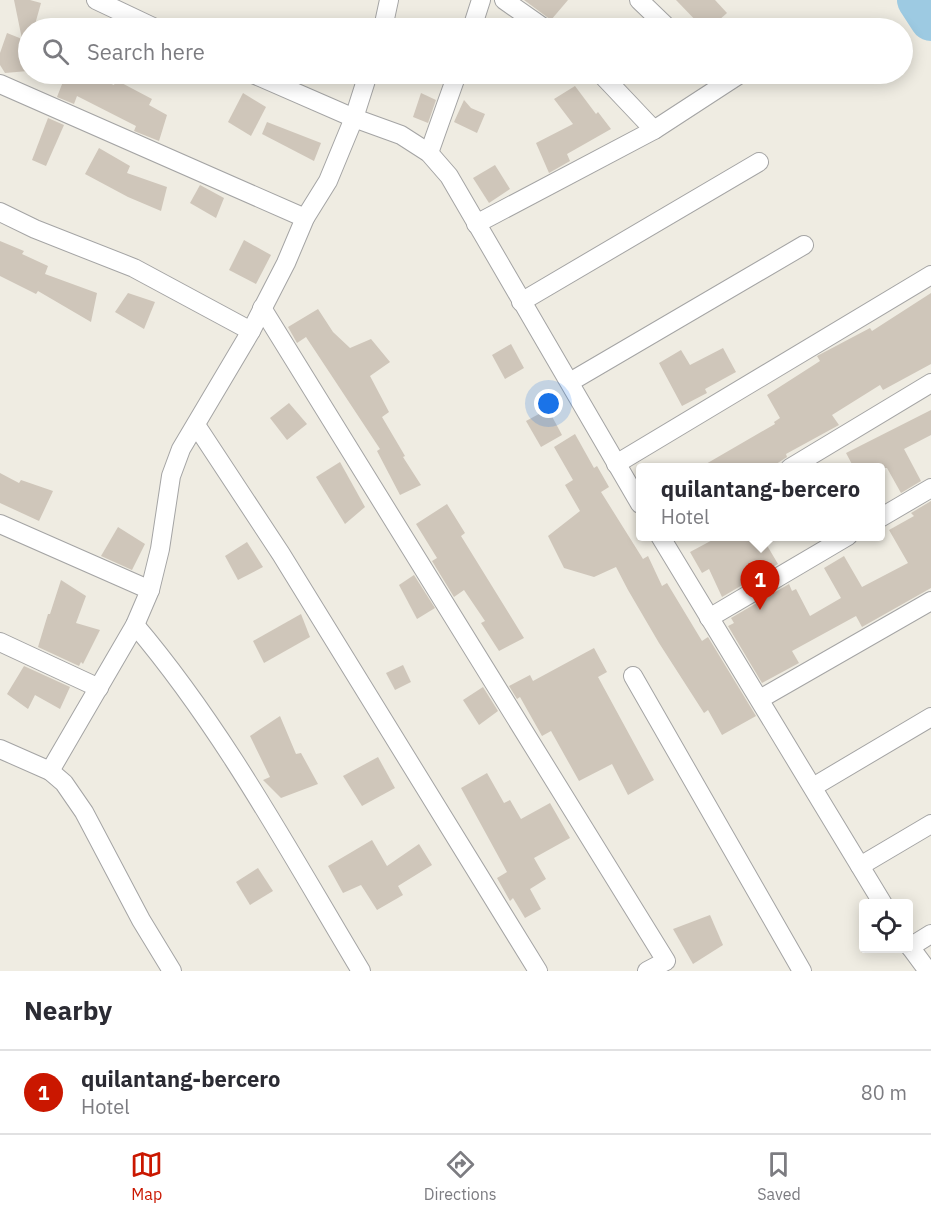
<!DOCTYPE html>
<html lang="en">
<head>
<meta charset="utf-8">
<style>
  body { margin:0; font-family:"IBM Plex Sans",sans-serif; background:#f7f7f7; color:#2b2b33 }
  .controls { position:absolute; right:18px; bottom:18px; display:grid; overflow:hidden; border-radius:6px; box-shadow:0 3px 15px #0003 }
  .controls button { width:54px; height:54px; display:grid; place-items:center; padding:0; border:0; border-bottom:2px solid #e1e1e2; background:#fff; color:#2b2b33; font:30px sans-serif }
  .you { position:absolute; left:549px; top:404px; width:21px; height:21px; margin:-15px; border:4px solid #fff; border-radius:50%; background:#1a73e8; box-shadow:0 0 0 9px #1a73e833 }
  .badge { display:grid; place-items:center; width:39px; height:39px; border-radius:50%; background:#ca1700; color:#fff; font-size:20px; font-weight:700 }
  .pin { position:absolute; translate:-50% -50px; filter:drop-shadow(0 2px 3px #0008) }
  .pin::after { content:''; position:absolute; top:32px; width:21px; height:18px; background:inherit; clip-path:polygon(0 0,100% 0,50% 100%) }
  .popup { position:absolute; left:636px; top:463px; width:249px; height:78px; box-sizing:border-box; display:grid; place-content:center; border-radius:6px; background:#fff; filter:drop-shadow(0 2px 4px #0005); font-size:20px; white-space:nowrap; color:#7c7c81 }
  .popup b { font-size:22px; color:#2b2b33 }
  .popup::after { content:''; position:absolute; left:50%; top:100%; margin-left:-12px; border:12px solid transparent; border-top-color:#fff }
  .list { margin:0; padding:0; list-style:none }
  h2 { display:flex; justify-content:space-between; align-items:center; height:78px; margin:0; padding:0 24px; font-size:26px }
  h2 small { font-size:20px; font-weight:400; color:#7c7c81 }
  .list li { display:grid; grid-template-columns:39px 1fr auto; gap:18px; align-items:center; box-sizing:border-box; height:84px; padding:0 24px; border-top:2px solid #e1e1e2 }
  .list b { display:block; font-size:22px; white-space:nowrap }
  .list p { margin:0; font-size:20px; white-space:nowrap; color:#7c7c81 }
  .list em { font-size:20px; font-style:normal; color:#7c7c81 }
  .icon { flex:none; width:33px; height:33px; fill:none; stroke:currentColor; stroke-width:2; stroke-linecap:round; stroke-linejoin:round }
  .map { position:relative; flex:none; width:931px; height:971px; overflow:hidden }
  .search { position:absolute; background:#fff; box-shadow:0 3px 15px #0003; left:18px; right:18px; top:18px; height:66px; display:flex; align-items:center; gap:15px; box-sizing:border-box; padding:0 21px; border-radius:33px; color:#7c7c81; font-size:22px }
  .sheet { height:162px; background:#fff }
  nav { display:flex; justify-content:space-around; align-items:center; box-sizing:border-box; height:84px; border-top:2px solid #e1e1e2; background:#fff; font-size:16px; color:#7c7c81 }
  nav a { display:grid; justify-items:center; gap:3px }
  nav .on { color:#ca1700 }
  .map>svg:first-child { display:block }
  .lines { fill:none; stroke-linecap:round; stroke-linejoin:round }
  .river { stroke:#9dcae2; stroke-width:42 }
  .building { fill:#cfc6ba }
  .street-casing { stroke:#a4a4a4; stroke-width:20 }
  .street { stroke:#fff; stroke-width:18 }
</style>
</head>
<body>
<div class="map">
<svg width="931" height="971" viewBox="0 0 931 971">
  <rect width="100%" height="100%" fill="#efece2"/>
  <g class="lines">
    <polyline class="river" points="918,0 931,20"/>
  </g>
  <g class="building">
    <polygon points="14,0 30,0 41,3 34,28 28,28 28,71 5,73 0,65 0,53 7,33 22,39"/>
    <polygon points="524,0 568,0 551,20"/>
    <polygon points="676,0 715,0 727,13 710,28 703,28"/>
    <polygon points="66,74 86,74 114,85 116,80 152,99 149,105 167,115 159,141 134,131 136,126 77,96 74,104 57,97"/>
    <polygon points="575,86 596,114 598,112 611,129 567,154 570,161 549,173 536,143 573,124 554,99"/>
    <polygon points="243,93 266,107 251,136 228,122"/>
    <polygon points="421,93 436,100 428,123 413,117"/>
    <polygon points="464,100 471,108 485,114 477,133 454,122"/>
    <polygon points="48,118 64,125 46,166 32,160"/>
    <polygon points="267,122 321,143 314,161 262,134"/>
    <polygon points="99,148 130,166 127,173 167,187 161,211 128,197 85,174"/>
    <polygon points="495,165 510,189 489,203 473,178"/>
    <polygon points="200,185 224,198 216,218 190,203"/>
    <polygon points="244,240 271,255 256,284 229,270"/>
    <polygon points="0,241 24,251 22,254 48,266 45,274 97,293 91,322 38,291 36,294 0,276"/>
    <polygon points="128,293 155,302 144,329 115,312"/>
    <polygon points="931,293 931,364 883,390 880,385 832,415 839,425 786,454 787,457 770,468 699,468 775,424 774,422 780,418 767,395 820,361 817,356 870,328 872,331"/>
    <polygon points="318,309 333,332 350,348 371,339 390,362 370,376 389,412 382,417 405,456 403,457 421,485 400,495 377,451 380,449 306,337 297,343 288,327"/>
    <polygon points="511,344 524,368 505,379 492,355"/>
    <polygon points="723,348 736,372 705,389 707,393 682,406 659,363 681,350 690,365"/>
    <polygon points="289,403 307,424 287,440 270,418"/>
    <polygon points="548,409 562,435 541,447 526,421"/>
    <polygon points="931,410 931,435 904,449 921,481 901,493 887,468 854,468 846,453"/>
    <polygon points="575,434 594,468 597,466 609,487 601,492 643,559 648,556 662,586 667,583 702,641 708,637 756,716 722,735 708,710 704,713 659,643 628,590 616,567 594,577 564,568 548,536 580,511 565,485 573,480 554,447"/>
    <polygon points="340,462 365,507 345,524 316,477"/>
    <polygon points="0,473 19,483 21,480 53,491 39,521 0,503"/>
    <polygon points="931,501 931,588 862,627 856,616 792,651 799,663 762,683 728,626 734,623 731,618 789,584 792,591 796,589 810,616 841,598 824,568 844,556 862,587 908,563 889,530 914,516 911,513"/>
    <polygon points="447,504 465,533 461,536 524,638 499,651 481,623 485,621 464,590 454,597 432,561 437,558 416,524"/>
    <polygon points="118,527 145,544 132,570 101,556"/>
    <polygon points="718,537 762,537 778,564 722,597 709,569 702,573 690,552"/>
    <polygon points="247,542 263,567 238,580 225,556"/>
    <polygon points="414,575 435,608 417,619 399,585"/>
    <polygon points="61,580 86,596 76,623 100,630 83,664 81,662 79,666 38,647 48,614 50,614"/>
    <polygon points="301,614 310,637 264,663 253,641"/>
    <polygon points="594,648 607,672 598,677 654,780 628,795 612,764 579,781 551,731 542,736 520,697 517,699 509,686 530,675 533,681"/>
    <polygon points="403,665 411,682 395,690 386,673"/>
    <polygon points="24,666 70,687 60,709 35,695 28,709 7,694"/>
    <polygon points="483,687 498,711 479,725 463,700"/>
    <polygon points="280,716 296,754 301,753 318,784 281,798 263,780 270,777 250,736"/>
    <polygon points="378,757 395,788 362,806 343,776"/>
    <polygon points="487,773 504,803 510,800 521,819 550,803 570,838 534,858 546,879 530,889 541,909 525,918 513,898 510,901 497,878 507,872 461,788"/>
    <polygon points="372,840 387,866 419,844 432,865 398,886 403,895 377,910 361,885 343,893 328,866"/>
    <polygon points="258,868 273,891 250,905 236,882"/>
    <polygon points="710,915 723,945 693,964 673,929"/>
  </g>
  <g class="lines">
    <defs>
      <g id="street">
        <polyline points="96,0 155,28"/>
        <polyline points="504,0 544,28"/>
        <polyline points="639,0 668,28"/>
        <polyline points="383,28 389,0"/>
        <polyline points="472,28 481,0"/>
        <polyline points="253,74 354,118 401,135 429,153 449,176 640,504"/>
        <polyline points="601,74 654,130"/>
        <polyline points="0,84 305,218"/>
        <polyline points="429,153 457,74"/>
        <polyline points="0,212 35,229 134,268 251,331"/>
        <polyline points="476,224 654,130 740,74"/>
        <polyline points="521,302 759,162"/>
        <polyline points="262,308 666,961 647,971"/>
        <polyline points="570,382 804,245"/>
        <polyline points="196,425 281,554 538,971"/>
        <polyline points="616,464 931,275"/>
        <polyline points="790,468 931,383"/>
        <polyline points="880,518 931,488"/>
        <polyline points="0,524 150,590"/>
        <polyline points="660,536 883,904"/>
        <polyline points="709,618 848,536"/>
        <path d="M 135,625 C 224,730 290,853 361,971"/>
        <polyline points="0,642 99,688"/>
        <polyline points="633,676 802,971"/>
        <polyline points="760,699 931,601"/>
        <polyline points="0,749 50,771 64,783 84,812 141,920 172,971"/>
        <polyline points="50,771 135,625 150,590 160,549 171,476 181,449 251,331 286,263 305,218 328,181 354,118 368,74"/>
        <polyline points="813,787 931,717"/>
        <polyline points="860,866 931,824"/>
        <polyline points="908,944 928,971"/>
        <polyline points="910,947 931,934"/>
      </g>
    </defs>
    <use href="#street" class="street-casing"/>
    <use href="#street" class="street"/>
  </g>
</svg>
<div class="controls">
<button><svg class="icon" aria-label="locate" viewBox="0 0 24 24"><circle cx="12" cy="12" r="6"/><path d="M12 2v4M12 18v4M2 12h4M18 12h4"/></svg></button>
</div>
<div class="you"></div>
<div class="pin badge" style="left:760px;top:610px">1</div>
<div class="popup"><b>quilantang-bercero</b>Hotel</div>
<div class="search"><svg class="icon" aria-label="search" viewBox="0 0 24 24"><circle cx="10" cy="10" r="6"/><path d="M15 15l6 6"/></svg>Search here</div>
</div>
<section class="sheet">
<h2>Nearby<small></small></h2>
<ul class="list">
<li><span class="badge">1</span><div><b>quilantang-bercero</b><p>Hotel</p></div><em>80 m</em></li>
</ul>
</section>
<nav>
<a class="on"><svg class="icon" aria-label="map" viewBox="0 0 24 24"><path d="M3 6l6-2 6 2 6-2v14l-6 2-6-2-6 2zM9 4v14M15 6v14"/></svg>Map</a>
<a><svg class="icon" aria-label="directions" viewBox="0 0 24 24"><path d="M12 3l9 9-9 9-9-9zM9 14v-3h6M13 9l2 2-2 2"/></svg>Directions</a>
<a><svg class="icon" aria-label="saved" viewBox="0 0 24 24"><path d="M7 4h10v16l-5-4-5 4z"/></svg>Saved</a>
</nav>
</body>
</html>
